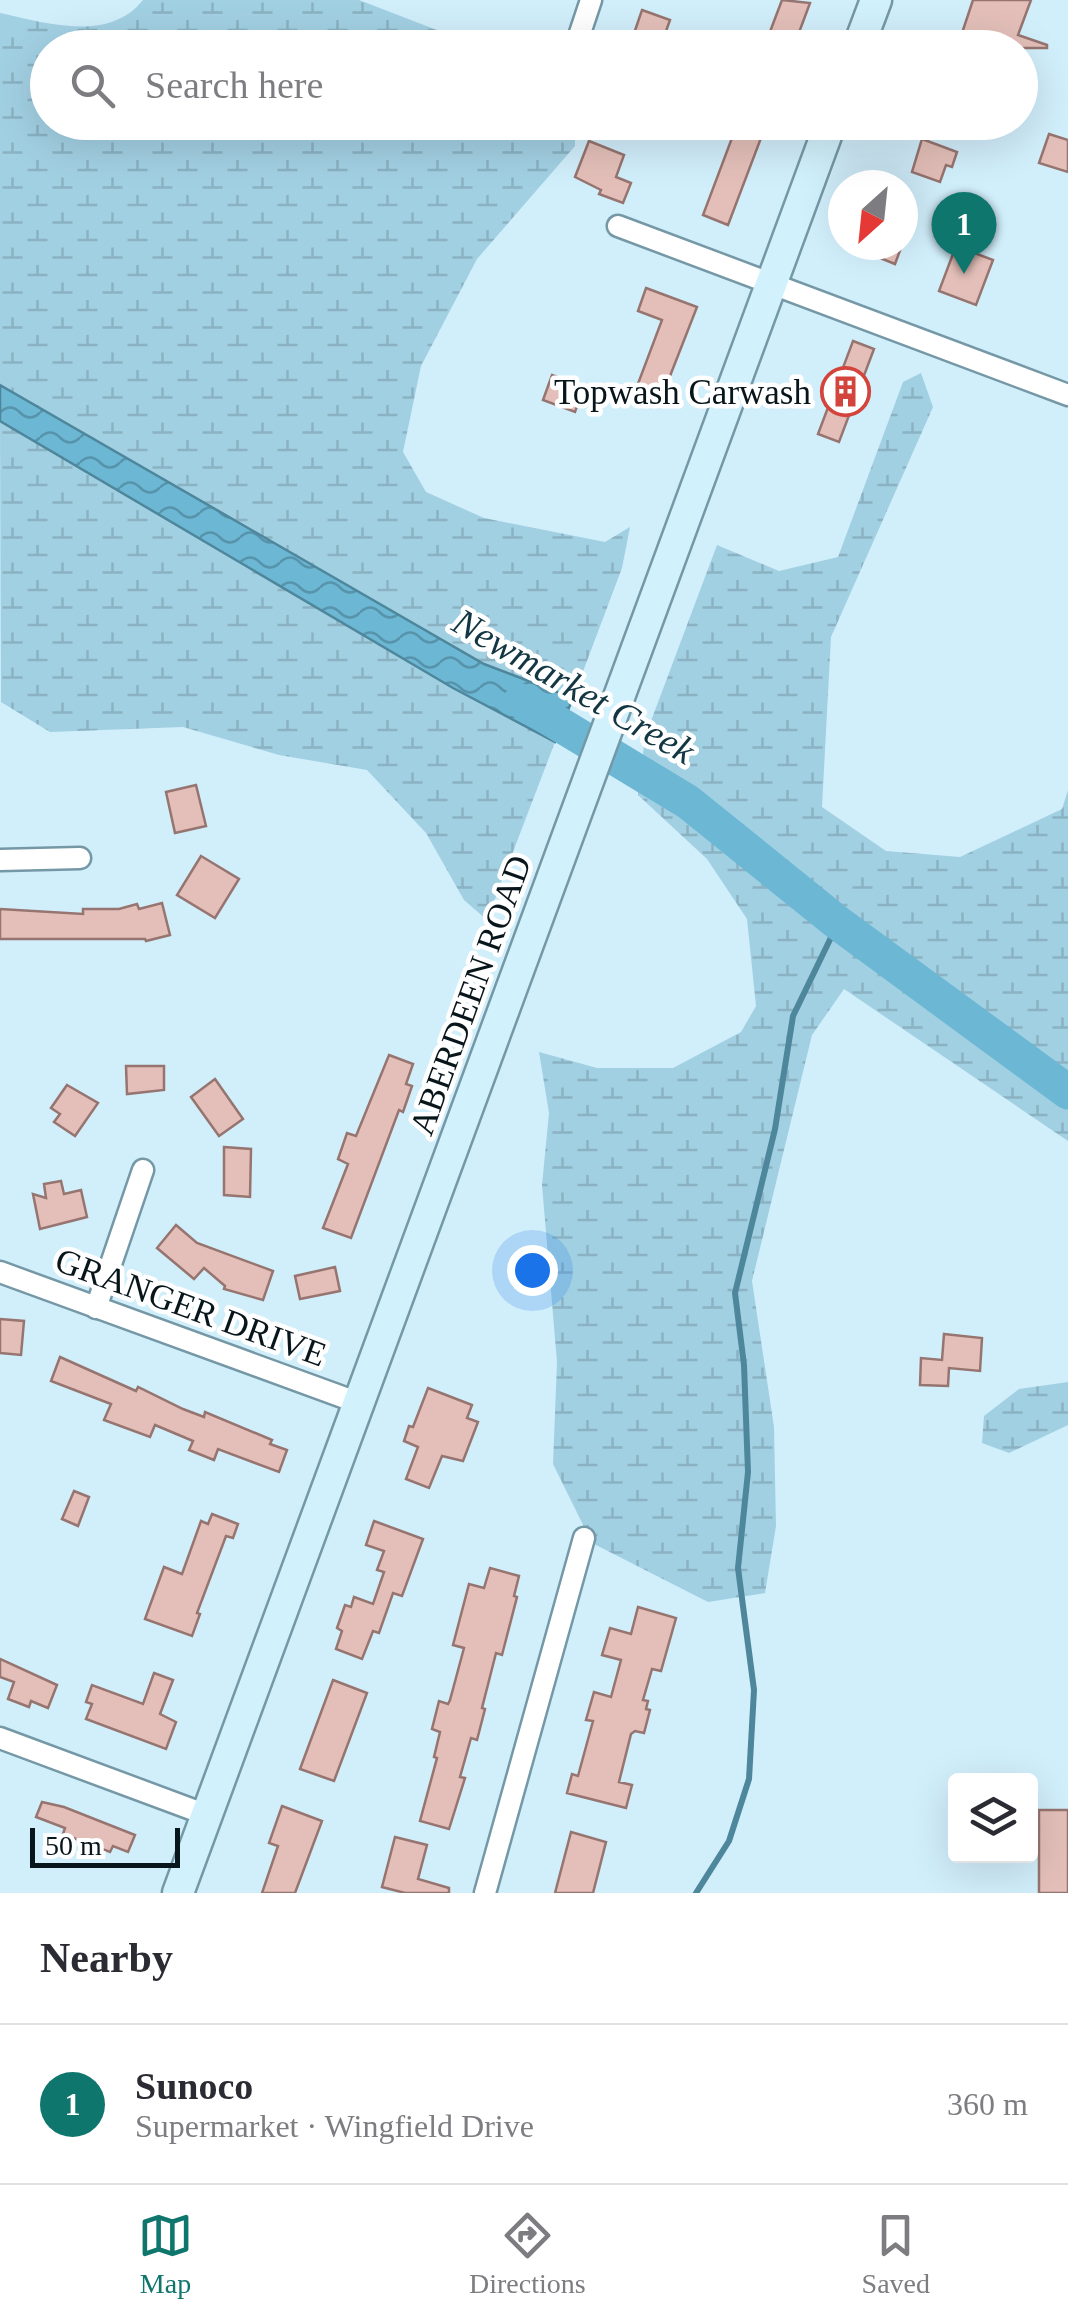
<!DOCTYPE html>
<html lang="en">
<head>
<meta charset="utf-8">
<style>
  body { margin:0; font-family:Georgia,serif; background:#f7f7f7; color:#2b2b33 }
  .controls { position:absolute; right:30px; bottom:30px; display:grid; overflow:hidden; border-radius:10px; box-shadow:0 10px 40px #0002 }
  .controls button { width:90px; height:90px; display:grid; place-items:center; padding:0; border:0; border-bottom:2px solid #e1e1e2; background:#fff; color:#2b2b33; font:50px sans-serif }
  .compass { position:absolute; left:828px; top:170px; width:90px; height:90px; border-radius:50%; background:#fff; box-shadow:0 10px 40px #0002; rotate:207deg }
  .scale { position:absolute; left:30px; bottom:25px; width:150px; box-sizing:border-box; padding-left:10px; border:5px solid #08161b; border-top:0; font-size:28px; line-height:35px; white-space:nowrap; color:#08161b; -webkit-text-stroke:8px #fff; paint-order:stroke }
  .you { position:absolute; left:532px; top:1270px; width:35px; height:35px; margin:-25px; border:8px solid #fff; border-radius:50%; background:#1a73e8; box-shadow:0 0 0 15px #1a73e833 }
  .badge { display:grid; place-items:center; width:65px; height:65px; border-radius:50%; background:#0f766e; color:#fff; font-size:32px; font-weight:700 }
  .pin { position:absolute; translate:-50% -82px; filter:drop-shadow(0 2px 5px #0008) }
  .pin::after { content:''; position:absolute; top:52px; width:35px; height:30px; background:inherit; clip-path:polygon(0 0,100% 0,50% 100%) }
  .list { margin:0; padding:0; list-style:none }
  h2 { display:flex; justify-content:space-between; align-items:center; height:130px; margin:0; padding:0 40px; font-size:42px }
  h2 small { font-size:32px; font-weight:400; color:#7c7c81 }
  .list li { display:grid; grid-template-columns:65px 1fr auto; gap:30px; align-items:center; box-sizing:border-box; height:160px; padding:0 40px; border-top:2px solid #e1e1e2 }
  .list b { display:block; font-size:38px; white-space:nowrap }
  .list p { margin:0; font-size:32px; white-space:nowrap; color:#7c7c81 }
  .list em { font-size:32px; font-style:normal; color:#7c7c81 }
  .icon { flex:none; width:55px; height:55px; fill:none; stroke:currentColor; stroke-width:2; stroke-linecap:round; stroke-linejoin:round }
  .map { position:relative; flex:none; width:1068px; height:1893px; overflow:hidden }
  .search { position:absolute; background:#fff; box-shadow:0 10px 40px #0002; left:30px; right:30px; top:30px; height:110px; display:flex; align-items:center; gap:25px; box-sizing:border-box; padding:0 35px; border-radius:55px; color:#7c7c81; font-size:38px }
  .sheet { height:290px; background:#fff }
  nav { display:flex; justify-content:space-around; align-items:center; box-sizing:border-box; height:140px; border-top:2px solid #e1e1e2; background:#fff; font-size:28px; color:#7c7c81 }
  nav a { display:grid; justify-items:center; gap:5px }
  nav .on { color:#0f766e }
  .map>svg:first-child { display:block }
  .wetland { fill:url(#wetland-marsh) }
  .water { fill:url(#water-waves); stroke:#4e879c; stroke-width:2.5 }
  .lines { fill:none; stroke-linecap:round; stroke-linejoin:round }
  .stream { stroke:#4e879c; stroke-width:6 }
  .river { stroke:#6cb7d4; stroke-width:35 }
  .building { fill:#e4bfb9; stroke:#96746f; stroke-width:2.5 }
  .minor-casing { stroke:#7598a6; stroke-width:25 }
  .secondary-casing { stroke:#7598a6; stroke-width:35 }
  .minor { stroke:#fff; stroke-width:20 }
  .secondary { stroke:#d1f1fc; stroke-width:30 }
  .labels { text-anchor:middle; stroke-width:9; stroke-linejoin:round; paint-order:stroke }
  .poi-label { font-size:35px; fill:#08161b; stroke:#fff; text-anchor:end }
  .street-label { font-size:35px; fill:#08161b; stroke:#fff }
  .water-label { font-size:38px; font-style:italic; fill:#133643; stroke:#fff }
</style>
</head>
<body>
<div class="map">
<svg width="1068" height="1893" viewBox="0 0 1068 1893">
  <defs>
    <pattern id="wetland-marsh" width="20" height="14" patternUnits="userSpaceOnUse" patternTransform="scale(2.5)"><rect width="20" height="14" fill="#a2d0e3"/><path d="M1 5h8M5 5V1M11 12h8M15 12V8" fill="none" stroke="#8ab2c2"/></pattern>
    <pattern id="water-waves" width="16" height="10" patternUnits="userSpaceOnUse" patternTransform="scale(2.5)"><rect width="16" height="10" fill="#6cb7d4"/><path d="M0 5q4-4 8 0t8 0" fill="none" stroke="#5794ab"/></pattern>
  </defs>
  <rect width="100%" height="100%" fill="#d1eefb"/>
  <g class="wetland">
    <path d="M 143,0 L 359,0 L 481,47 L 48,48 L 48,122 L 575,123 L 575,146 L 477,259 L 421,366 L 403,452 L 426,492 L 484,518 L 605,542 L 630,527 L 622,568 L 573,698 L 484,664 L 0,385 L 0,13 C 45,23 109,43 143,0 Z"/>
    <polygon points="921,373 933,407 831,637 822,807 886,851 960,857 1062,809 1068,790 1068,1141 844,989 812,1035 752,1281 774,1427 776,1526 765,1593 708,1602 592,1543 553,1464 557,1362 542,1185 549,1113 539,1052 597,1068 673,1068 741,1032 756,1006 747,919 707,859 638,795 645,737 717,545 779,571 838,557 903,382"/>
    <polygon points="0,421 453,688 555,742 487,920 464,900 426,833 367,770 279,755 183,727 50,732 1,702"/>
    <polygon points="1068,1382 1068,1425 1009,1453 982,1443 984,1416 1019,1389"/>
  </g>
  <polygon class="water" points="0,385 484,664 573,698 555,742 453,688 0,421"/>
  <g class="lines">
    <polyline class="stream" points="696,1893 729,1841 749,1779 754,1690 738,1568 748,1472 744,1365 735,1293 775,1129 793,1016 838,923"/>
    <polyline class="river" points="521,701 688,802 838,923 1068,1092"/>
  </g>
  <g class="building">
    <polygon points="782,0 810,3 794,46 768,37"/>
    <polygon points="973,0 1031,0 1018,35 1047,45 1047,48 957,48"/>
    <polygon points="642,10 670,20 660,48 629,48"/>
    <polygon points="738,122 767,122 728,225 703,215"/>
    <polygon points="1049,134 1068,140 1068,172 1039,163"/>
    <polygon points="922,139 957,152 952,167 946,165 940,182 912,172"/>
    <polygon points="589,141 624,155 616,177 631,183 623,203 599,194 601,190 575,177"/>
    <polygon points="848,245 902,245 895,264"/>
    <polygon points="956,246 993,260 976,305 939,291"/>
    <polygon points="646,288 697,307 661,399 636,389 662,320 638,311"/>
    <polygon points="853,341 874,349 839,442 818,434"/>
    <polygon points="552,375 584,387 575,412 543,400"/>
    <polygon points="196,785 206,826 175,833 166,792"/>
    <polygon points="201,856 239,879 215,918 177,895"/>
    <polygon points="162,903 170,935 146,941 145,939 0,939 0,909 83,914 83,909 119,909 137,904 139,909"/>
    <polygon points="389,1055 413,1064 406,1084 412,1086 403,1112 399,1110 351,1238 323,1228 348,1164 338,1159 347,1133 356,1136"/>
    <polygon points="126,1066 164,1066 164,1090 127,1094"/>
    <polygon points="215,1079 243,1119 219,1136 191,1097"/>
    <polygon points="67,1085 98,1103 75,1136 54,1122 60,1114 51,1108"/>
    <polygon points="224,1147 251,1149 250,1197 224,1195"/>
    <polygon points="61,1181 64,1194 81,1190 87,1217 40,1229 33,1194 46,1198 44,1184"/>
    <polygon points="176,1225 197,1243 273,1271 263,1300 224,1289 225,1286 204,1268 194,1279 157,1248"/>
    <polygon points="335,1267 340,1291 300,1299 295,1276"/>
    <polygon points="0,1319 24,1321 21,1355 0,1353"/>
    <polygon points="944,1334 982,1338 980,1371 949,1368 948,1386 920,1385 921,1358 942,1360"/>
    <polygon points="60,1357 136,1391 138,1387 183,1409 204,1417 205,1412 272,1440 270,1444 287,1450 279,1472 218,1449 214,1460 189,1450 193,1441 155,1425 150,1437 104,1420 111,1404 51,1381"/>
    <polygon points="428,1388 472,1405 467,1418 478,1422 463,1461 442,1456 429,1488 406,1479 418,1447 404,1441 409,1426 413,1427"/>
    <polygon points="74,1491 89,1497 78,1526 62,1519"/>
    <polygon points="212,1514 238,1524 233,1538 226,1536 197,1613 200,1614 192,1636 145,1619 164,1567 182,1574 201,1521 208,1524"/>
    <polygon points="374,1521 423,1539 402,1596 393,1593 379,1633 373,1631 362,1659 336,1649 342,1631 337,1628 345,1605 351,1607 354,1597 373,1604 384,1572 377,1570 384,1551 366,1545"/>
    <polygon points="490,1568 519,1576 514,1596 517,1597 502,1655 496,1653 482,1708 485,1709 477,1740 471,1738 460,1777 465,1778 449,1829 420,1821 437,1758 434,1757 440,1732 432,1729 439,1701 448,1704 450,1700 464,1648 453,1645 469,1584 484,1588"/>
    <polygon points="638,1607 676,1618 661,1671 652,1669 643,1700 648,1701 646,1709 650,1710 644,1733 635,1731 631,1734 619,1782 632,1785 626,1808 567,1793 572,1774 578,1776 593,1721 586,1720 594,1692 611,1697 621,1660 602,1655 610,1628 631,1634"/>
    <polygon points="0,1659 57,1685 48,1708 31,1701 29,1707 8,1699 14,1682 0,1677"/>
    <polygon points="154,1673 173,1680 160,1714 176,1722 166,1749 86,1719 92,1704 86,1702 92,1685 143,1704"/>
    <polygon points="333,1680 367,1693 334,1781 300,1769"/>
    <polygon points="42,1802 64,1807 135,1835 128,1852 113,1846 110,1852 63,1834 65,1828 36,1817"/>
    <polygon points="282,1806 322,1821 295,1893 262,1893 278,1846 269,1843"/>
    <rect x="1039" y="1810" width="29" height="83"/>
    <polygon points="571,1832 606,1842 593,1893 555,1893"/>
    <polygon points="395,1837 427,1845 418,1879 449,1888 449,1893 405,1893 382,1887"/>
  </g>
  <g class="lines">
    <defs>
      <g id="minor">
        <polyline points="575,48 591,0"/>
        <polyline points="618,226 1068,395"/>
        <polyline points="0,860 80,858"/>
        <polyline points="0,1272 359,1403"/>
        <polyline points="96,1308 143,1170"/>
        <polyline points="0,1738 207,1815"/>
        <polyline points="485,1893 584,1538"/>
      </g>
      <g id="secondary">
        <polyline points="858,48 876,0"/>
        <polyline points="178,1893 831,122"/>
      </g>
    </defs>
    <use href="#minor" class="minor-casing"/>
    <use href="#secondary" class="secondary-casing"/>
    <use href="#minor" class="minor"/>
    <use href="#secondary" class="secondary"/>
  </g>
  <defs>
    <symbol id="building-ring" viewBox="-11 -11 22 22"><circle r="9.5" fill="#fff" stroke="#d3453c" stroke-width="1.5"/><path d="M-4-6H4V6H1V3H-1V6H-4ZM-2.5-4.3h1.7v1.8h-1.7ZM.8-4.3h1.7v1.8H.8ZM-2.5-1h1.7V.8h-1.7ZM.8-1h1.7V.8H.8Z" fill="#d3453c"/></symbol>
  </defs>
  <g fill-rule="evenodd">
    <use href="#building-ring" x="818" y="364" width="55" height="55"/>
  </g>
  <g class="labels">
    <g class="poi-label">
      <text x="811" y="404">Topwash Carwash</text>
    </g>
    <g class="street-label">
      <text transform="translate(470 995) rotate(-70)" y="12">ABERDEEN ROAD</text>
      <text transform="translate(191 1307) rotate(20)" y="12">GRANGER DRIVE</text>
    </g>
    <g class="water-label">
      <text transform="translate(574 686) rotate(30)" y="13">Newmarket Creek</text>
    </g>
  </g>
</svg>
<div class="controls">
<button><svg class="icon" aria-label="layers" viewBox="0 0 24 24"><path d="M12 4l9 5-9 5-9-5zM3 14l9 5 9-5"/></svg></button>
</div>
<svg class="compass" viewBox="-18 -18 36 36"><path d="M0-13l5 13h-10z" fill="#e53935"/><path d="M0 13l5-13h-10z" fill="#7c7c81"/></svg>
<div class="scale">50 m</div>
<div class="you"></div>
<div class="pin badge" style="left:964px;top:274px">1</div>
<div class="search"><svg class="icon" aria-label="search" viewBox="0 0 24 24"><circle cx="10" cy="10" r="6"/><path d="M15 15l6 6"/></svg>Search here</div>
</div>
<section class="sheet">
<h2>Nearby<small></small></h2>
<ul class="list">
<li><span class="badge">1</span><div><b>Sunoco</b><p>Supermarket · Wingfield Drive</p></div><em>360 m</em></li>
</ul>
</section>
<nav>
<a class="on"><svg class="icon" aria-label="map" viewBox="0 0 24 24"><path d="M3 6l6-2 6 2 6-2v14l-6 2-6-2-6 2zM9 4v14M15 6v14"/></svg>Map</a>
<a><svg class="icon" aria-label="directions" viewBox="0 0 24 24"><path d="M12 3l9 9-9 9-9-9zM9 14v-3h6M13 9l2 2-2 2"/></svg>Directions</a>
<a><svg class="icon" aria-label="saved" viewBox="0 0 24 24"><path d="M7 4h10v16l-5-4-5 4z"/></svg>Saved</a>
</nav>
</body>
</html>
